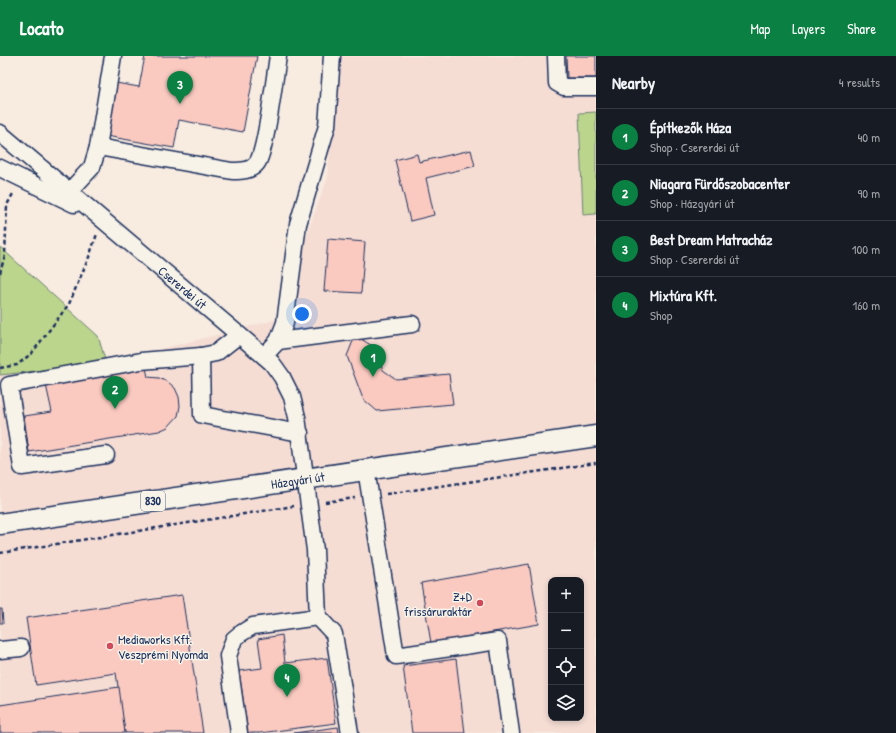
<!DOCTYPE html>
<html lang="en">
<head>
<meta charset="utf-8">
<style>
  body { margin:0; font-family:"Patrick Hand",sans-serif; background:#242831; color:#f1f3f6 }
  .controls { position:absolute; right:12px; bottom:12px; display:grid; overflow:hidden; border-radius:8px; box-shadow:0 2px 6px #0003 }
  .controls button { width:36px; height:36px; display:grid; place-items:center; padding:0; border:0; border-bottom:1px solid #363941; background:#171b24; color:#f1f3f6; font:20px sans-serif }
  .you { position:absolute; left:302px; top:258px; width:14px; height:14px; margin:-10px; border:3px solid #fff; border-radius:50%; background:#1a73e8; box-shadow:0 0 0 6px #1a73e833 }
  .badge { display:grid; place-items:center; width:26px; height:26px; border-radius:50%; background:#0b8043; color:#fff; font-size:13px; font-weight:700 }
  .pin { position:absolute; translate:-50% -33px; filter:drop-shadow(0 1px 2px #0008) }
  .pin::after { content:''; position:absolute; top:21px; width:14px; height:12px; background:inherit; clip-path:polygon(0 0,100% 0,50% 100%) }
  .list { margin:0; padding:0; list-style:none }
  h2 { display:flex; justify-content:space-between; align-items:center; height:52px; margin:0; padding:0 16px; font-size:17px }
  h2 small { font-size:13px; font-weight:400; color:#9ea1a6 }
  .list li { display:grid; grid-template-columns:26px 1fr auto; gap:12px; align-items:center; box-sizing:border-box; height:56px; padding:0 16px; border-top:1px solid #363941 }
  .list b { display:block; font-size:15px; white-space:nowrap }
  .list p { margin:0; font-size:13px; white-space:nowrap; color:#9ea1a6 }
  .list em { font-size:13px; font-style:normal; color:#9ea1a6 }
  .icon { flex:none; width:22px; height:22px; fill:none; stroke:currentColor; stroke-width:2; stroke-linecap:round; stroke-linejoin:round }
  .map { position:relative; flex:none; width:596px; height:677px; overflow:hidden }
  header { display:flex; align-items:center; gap:24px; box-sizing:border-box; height:56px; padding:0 20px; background:#0b8043; color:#fff }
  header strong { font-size:19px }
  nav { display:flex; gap:22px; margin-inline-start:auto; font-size:14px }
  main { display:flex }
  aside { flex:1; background:#171b24 }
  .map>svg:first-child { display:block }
  .built { fill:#f5ddd4; fill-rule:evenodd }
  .green { fill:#bcd58c; stroke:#6c8275 }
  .building { fill:#facac0; stroke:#1b2f5e }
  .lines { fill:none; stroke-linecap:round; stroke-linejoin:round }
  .minor-casing { stroke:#1b2f5e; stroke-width:19 }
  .major-casing { stroke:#1b2f5e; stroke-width:23 }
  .path { stroke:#1b2f5e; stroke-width:2.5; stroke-dasharray:4 3; stroke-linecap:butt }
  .minor { stroke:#f7f3e8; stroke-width:16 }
  .major { stroke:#f7f3e8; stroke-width:20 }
  .poi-dot { fill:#d1495b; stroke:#f7f3e8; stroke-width:1.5 }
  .labels { text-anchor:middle; stroke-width:3; stroke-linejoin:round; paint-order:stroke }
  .shield { fill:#f7f3e8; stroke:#5d6a87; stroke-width:1 }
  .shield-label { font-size:12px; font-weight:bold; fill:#1b2f5e }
  .street-label { font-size:13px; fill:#1b2f5e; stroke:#f7f3e8 }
  .poi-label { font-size:13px; fill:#1b2f5e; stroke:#f7f3e8; text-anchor:end }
</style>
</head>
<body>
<header>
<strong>Locato</strong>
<nav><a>Map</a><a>Layers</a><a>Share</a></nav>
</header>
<main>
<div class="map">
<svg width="596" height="677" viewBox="0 0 596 677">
  <rect width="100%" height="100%" fill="#f8ebe0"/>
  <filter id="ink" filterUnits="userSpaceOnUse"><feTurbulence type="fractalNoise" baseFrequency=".025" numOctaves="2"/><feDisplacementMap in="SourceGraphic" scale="8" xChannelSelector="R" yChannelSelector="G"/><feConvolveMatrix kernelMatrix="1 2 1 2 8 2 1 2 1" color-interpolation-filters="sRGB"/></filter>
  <g filter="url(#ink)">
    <path class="built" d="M 337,0 L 596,0 L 596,677 L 0,677 L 0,319 L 106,307 L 275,264 L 328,121 L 334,10 ZM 551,524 L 581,524 L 581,662 L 551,662 Z"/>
    <g class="green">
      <polygon points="596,56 596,158 583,159 579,57"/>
      <polygon points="0,191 98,280 106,307 0,319"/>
    </g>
    <g class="building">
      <polygon points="145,0 257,0 243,76 179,64 174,92 106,80 116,27 139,31"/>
      <polygon points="566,0 596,0 596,22 567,22"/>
      <polygon points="471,94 475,110 426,122 434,159 410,165 395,104 417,98 419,106"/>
      <polygon points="328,183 365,186 361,237 324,235"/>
      <polygon points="361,283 374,291 383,314 396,323 449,318 453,348 377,355 363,343 347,300 353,285"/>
      <polygon points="146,312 148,321 159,322 168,326 175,332 179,341 180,350 178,360 168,371 159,375 29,396 24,360 52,356 46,329"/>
      <polygon points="529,508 539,568 431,587 421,527"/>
      <polygon points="182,539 203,677 125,677 116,617 36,629 26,562"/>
      <polygon points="0,553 2,553 3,567 0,567"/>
      <polygon points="282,579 285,607 327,602 336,667 260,677 248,677 239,615 262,612 258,583"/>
      <polygon points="456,603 465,677 412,677 403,610"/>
      <polygon points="119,631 125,677 0,677 0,649"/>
      <polygon points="338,671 339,677 294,677"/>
    </g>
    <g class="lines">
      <defs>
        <g id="minor">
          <polyline points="556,0 557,27 564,31 596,31"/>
          <path id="s1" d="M 0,77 L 264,300 L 272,307 L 282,321 L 292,341 L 297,361 L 315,494 L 318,561 L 334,578 L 350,677"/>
          <path d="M 98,91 L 232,115 C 242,115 251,115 257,107 C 266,95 275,19 278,0"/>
          <polyline points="0,112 74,148"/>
          <polyline points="69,136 92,111 98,91 113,0"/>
          <polyline points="278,285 412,268"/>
          <polyline points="201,300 202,359 300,377"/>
          <polyline points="264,300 278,285 285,267 298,168 327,70 332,0"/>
          <polyline points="106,399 22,411 9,329 141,305 201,300 216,297 239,279"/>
          <polyline points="366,413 396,600 498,585 511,677"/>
          <polyline points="0,594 21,592"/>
          <polyline points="239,677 228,600 234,583 240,578 253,570 318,561"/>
        </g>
        <g id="major">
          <path id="s2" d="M 0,468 L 596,380"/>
        </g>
      </defs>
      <use href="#minor" class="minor-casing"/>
      <use href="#major" class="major-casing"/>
      <g class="path">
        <polyline points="0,217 5,199 7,149 14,136"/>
        <polyline points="0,312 17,309 32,297 69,248 89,201 97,178"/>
        <polyline points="386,438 596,407"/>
        <polyline points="325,446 355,442"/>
        <polyline points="0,497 294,450"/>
      </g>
      <use href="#minor" class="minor"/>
      <use href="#major" class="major"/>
    </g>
  </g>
  <g class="poi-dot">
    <circle cx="480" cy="547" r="4"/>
    <circle cx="110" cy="590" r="4"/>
  </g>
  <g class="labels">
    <rect class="shield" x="141" y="435" width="24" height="20" rx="3"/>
    <g class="shield-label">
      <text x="153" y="449">830</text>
    </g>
    <g class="street-label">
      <text dy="5" stroke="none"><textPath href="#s1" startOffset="239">Csererdei út</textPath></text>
      <text dy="5" stroke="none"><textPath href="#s2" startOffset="301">Házgyári út</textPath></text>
    </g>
    <g class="poi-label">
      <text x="472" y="545">Z+D<tspan x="472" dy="15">frissáruraktár</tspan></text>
      <text x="118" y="588" text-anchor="start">Mediaworks Kft.<tspan x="118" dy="15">Veszprémi Nyomda</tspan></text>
    </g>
  </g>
</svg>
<div class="controls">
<button>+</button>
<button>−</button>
<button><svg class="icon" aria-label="locate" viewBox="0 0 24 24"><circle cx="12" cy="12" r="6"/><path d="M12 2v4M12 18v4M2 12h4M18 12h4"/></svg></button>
<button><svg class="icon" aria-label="layers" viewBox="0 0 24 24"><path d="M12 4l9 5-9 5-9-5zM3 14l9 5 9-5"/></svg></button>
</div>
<div class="you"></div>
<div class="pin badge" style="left:373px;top:321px">1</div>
<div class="pin badge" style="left:115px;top:353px">2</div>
<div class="pin badge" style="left:180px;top:48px">3</div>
<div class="pin badge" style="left:287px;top:641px">4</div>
</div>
<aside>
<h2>Nearby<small>4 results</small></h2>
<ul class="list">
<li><span class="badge">1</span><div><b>Építkezők Háza</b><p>Shop · Csererdei út</p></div><em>40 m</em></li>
<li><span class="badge">2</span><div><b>Niagara Fürdőszobacenter</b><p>Shop · Házgyári út</p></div><em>90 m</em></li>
<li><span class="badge">3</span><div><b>Best Dream Matracház</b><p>Shop · Csererdei út</p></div><em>100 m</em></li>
<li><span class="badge">4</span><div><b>Mixtúra Kft.</b><p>Shop</p></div><em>160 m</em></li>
</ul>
</aside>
</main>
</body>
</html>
